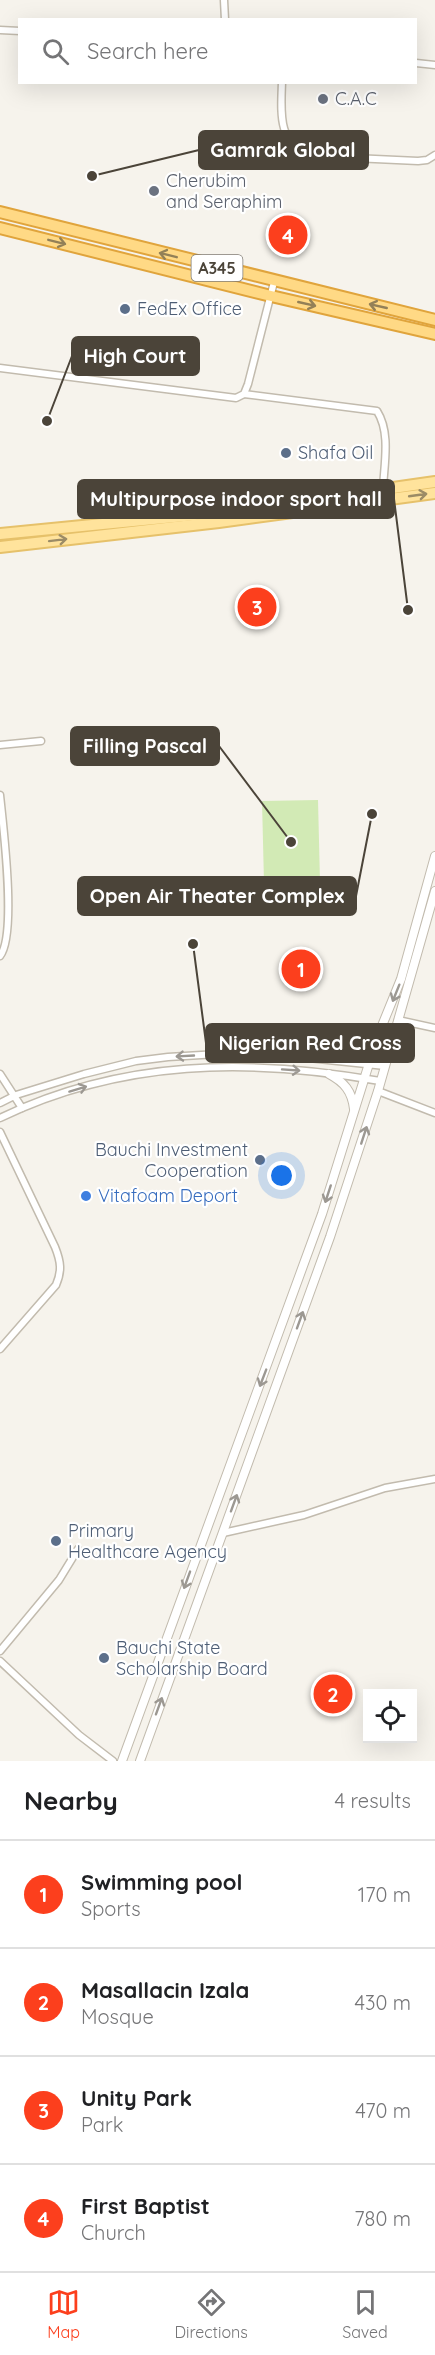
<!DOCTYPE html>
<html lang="en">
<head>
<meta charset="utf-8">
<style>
  body { margin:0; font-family:Quicksand,sans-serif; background:#f2f2f2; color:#202124 }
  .controls { position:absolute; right:18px; bottom:18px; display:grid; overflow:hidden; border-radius:0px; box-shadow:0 6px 24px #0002 }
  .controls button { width:54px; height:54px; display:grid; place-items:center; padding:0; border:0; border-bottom:2px solid #e0e0e0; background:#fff; color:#202124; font:30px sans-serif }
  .you { position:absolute; left:282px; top:1176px; width:21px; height:21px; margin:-15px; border:4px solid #fff; border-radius:50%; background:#1a73e8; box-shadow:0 0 0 9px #1a73e833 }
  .badge { display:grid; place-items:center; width:39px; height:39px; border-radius:50%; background:#fc3f1d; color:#fff; font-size:20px; font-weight:700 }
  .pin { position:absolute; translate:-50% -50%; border:3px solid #fff; box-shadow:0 2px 6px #0006 }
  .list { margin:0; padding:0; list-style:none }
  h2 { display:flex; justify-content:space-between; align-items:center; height:78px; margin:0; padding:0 24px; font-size:26px }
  h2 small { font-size:20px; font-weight:400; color:#757577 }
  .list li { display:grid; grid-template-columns:39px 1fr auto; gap:18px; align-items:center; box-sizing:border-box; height:108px; padding:0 24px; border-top:2px solid #e0e0e0 }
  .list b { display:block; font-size:22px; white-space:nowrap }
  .list p { margin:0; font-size:20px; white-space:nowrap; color:#757577 }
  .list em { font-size:20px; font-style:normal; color:#757577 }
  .icon { flex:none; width:33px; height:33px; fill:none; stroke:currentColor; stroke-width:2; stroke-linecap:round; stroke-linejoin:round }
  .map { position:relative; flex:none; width:435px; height:1761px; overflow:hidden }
  .search { position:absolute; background:#fff; box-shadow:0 6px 24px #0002; left:18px; right:18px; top:18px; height:66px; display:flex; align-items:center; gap:15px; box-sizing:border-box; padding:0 21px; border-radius:0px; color:#757577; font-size:22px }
  .sheet { height:510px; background:#fff }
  nav { display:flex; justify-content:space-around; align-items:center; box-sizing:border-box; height:84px; border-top:2px solid #e0e0e0; background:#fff; font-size:16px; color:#757577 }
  nav a { display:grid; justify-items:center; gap:3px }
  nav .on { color:#fc3f1d }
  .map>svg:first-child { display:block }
  .park { fill:#d2eab5 }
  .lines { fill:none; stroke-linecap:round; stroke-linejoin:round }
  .minor-casing { stroke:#c2bbae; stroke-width:9 }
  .tertiary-casing { stroke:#c2bbae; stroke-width:10 }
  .primary-casing { stroke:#e6c16a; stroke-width:14 }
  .trunk-casing { stroke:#e0a43c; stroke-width:14 }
  .minor { stroke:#fff; stroke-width:6 }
  .tertiary { stroke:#fff; stroke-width:8 }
  .primary { stroke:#ffe39c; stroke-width:10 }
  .trunk { stroke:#ffd985; stroke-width:10 }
  .oneway { stroke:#938057 }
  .oneway2 { stroke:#9c8c66 }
  .oneway3 { stroke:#9c9892 }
  .worship-dot { fill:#6b7280; stroke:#fff; stroke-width:2 }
  .service-dot { fill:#5c6f8a; stroke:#fff; stroke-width:2 }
  .shop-dot { fill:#3f7fe0; stroke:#fff; stroke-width:2 }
  .labels { text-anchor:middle; stroke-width:4.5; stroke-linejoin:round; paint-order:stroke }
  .shield { fill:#fff; stroke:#817c74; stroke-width:1.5 }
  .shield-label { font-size:16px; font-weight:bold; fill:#4b4439 }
  .worship-label { font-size:18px; fill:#5b616d; stroke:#fff; text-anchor:start }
  .service-label { font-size:18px; fill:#4e5e75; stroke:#fff; text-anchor:start }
  .shop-label { font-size:18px; fill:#366cbe; stroke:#fff; text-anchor:start }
  .leader { fill:none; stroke:#4b4439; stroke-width:2 }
  .callout-dot { fill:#4b4439; stroke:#fff; stroke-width:2 }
  .callout { fill:#4b4439; stroke:#4b4439; stroke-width:2 }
  .callout-label { font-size:20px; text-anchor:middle; font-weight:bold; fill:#fff }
</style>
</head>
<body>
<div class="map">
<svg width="435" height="1761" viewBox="0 0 435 1761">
  <rect width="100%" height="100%" fill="#f6f3ec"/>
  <polygon class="park" points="318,800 320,882 264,883 262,801"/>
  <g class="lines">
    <defs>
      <g id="minor">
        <polyline points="224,0 225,20"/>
        <polyline points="0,30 20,31"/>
        <polyline points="416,63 435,65"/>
        <path d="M 282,82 C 281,112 277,144 311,156 L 418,161 L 427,160 L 435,155"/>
        <polyline points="0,368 236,398 244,394 248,384 274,282"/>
        <path d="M 244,394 L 377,411 C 391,433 384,464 383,489"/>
        <polyline points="0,745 41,741"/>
        <path d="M 0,795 C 3,825 17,935 0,956"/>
        <polyline points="398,1020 435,1028"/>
        <polyline points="0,1074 22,1108"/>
        <polyline points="378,1091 435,1113"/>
        <polyline points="0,1103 16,1095 84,1074 136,1061 168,1057 218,1054 299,1057 385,1066"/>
        <path d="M 0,1118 C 122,1059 249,1058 380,1081"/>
        <path d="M 0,1132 L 55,1247 C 61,1262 62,1271 56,1285 L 0,1349"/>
        <polyline points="223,1533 304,1515 385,1488 435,1479"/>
        <polyline points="0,1651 59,1580 78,1549"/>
        <polyline points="0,1661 79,1735 113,1761"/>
      </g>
      <g id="tertiary">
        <polyline points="339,1060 362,1053 374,1042"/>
        <path d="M 329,1074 C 344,1082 352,1091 354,1109"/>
        <polyline points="122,1761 322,1214 377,1038 401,979 435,856"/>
        <polyline points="140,1761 330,1237 378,1091 435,891"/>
      </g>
      <g id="primary">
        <polyline points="0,534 225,512 435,482"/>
        <polyline points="0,547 219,522 435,493"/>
      </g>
      <g id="trunk">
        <polyline points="0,212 435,320"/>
        <polyline points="0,228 271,296 435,334"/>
      </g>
    </defs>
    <use href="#minor" class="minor-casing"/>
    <use href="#tertiary" class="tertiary-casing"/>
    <use href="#primary" class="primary-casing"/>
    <use href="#trunk" class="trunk-casing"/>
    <use href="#minor" class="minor"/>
    <use href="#tertiary" class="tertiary"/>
    <use href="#primary" class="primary"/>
    <use href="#trunk" class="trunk"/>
  </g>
  <defs><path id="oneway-shaft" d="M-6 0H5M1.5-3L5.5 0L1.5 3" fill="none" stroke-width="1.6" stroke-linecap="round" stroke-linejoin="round" transform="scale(1.5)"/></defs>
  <g class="oneway">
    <use href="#oneway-shaft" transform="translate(57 242) rotate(14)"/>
    <use href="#oneway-shaft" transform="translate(168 255) rotate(-166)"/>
    <use href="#oneway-shaft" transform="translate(307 304) rotate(13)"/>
    <use href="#oneway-shaft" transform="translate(378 306) rotate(-167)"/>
  </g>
  <g class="oneway2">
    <use href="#oneway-shaft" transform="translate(418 495) rotate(-8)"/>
    <use href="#oneway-shaft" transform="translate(58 540) rotate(-7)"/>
  </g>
  <g class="oneway3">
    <use href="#oneway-shaft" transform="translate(396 993) rotate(112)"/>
    <use href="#oneway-shaft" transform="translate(185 1056) rotate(177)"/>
    <use href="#oneway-shaft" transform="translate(291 1070) rotate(4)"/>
    <use href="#oneway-shaft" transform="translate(78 1089) rotate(-17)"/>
    <use href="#oneway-shaft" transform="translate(364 1135) rotate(-72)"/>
    <use href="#oneway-shaft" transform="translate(328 1194) rotate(108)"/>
    <use href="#oneway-shaft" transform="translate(300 1320) rotate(-70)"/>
    <use href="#oneway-shaft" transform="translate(263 1378) rotate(111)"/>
    <use href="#oneway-shaft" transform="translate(234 1503) rotate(-70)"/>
    <use href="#oneway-shaft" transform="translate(187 1580) rotate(110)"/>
    <use href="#oneway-shaft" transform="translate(159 1706) rotate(-70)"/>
  </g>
  <g class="worship-dot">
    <circle cx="323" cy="99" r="6"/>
    <circle cx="154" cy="191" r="6"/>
  </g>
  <g class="service-dot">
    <circle cx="125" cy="309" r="6"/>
    <circle cx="286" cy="453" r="6"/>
    <circle cx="260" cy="1160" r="6"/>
    <circle cx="56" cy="1541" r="6"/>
    <circle cx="104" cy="1658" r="6"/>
  </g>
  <circle class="shop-dot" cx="86" cy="1196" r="6"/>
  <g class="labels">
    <rect class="shield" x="191.5" y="255" width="51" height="26" rx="4.5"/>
    <g class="shield-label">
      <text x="217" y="274">A345</text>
    </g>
    <g class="worship-label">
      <text x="335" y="105">C.A.C</text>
      <text x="166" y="187">Cherubim<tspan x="166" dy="21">and Seraphim</tspan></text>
    </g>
    <g class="service-label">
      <text x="137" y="315">FedEx Office</text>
      <text x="298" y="459">Shafa Oil</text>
      <text x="248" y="1156" text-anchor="end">Bauchi Investment<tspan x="248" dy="21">Cooperation</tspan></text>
      <text x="68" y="1537">Primary<tspan x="68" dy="21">Healthcare Agency</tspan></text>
      <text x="116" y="1654">Bauchi State<tspan x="116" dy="21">Scholarship Board</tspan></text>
    </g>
    <g class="shop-label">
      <text x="98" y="1202">Vitafoam Deport</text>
    </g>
  </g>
  <path class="leader" d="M92 176L199 150M47 421L72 356M408 610L394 499M291 842L219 746M372 814L356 896M193 944L206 1043"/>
  <g class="callout-dot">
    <circle cx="92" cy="176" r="6"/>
    <circle cx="47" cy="421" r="6"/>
    <circle cx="408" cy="610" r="6"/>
    <circle cx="291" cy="842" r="6"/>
    <circle cx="372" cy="814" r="6"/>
    <circle cx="193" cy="944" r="6"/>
  </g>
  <g class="callout">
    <rect x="199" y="131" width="169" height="38" rx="6"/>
    <rect x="72" y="337" width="127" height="38" rx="6"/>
    <rect x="78" y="480" width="316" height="38" rx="6"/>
    <rect x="71" y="727" width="148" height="38" rx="6"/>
    <rect x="78" y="877" width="278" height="38" rx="6"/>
    <rect x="206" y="1024" width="208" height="38" rx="6"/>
  </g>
  <g class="callout-label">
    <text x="283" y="157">Gamrak Global</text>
    <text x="135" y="363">High Court</text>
    <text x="236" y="506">Multipurpose indoor sport hall</text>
    <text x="145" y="753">Filling Pascal</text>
    <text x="217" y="903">Open Air Theater Complex</text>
    <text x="310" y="1050">Nigerian Red Cross</text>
  </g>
</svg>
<div class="controls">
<button><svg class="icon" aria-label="locate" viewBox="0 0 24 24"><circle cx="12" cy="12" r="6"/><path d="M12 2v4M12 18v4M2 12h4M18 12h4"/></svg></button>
</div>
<div class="you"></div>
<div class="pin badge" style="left:301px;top:969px">1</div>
<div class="pin badge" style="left:333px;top:1694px">2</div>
<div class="pin badge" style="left:257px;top:607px">3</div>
<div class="pin badge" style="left:288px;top:235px">4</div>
<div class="search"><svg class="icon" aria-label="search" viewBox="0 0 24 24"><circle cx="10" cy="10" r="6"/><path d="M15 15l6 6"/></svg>Search here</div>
</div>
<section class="sheet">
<h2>Nearby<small>4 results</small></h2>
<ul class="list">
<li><span class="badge">1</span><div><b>Swimming pool</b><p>Sports</p></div><em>170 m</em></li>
<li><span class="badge">2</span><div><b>Masallacin Izala</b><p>Mosque</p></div><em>430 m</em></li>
<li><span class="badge">3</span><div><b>Unity Park</b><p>Park</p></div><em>470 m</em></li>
<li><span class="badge">4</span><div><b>First Baptist</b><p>Church</p></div><em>780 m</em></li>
</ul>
</section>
<nav>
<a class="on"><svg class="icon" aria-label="map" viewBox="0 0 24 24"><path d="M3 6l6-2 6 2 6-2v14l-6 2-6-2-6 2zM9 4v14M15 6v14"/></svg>Map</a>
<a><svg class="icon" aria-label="directions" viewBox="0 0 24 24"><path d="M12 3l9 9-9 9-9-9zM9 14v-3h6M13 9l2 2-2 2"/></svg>Directions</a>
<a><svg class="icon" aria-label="saved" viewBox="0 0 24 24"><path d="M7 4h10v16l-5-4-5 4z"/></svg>Saved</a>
</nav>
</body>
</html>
